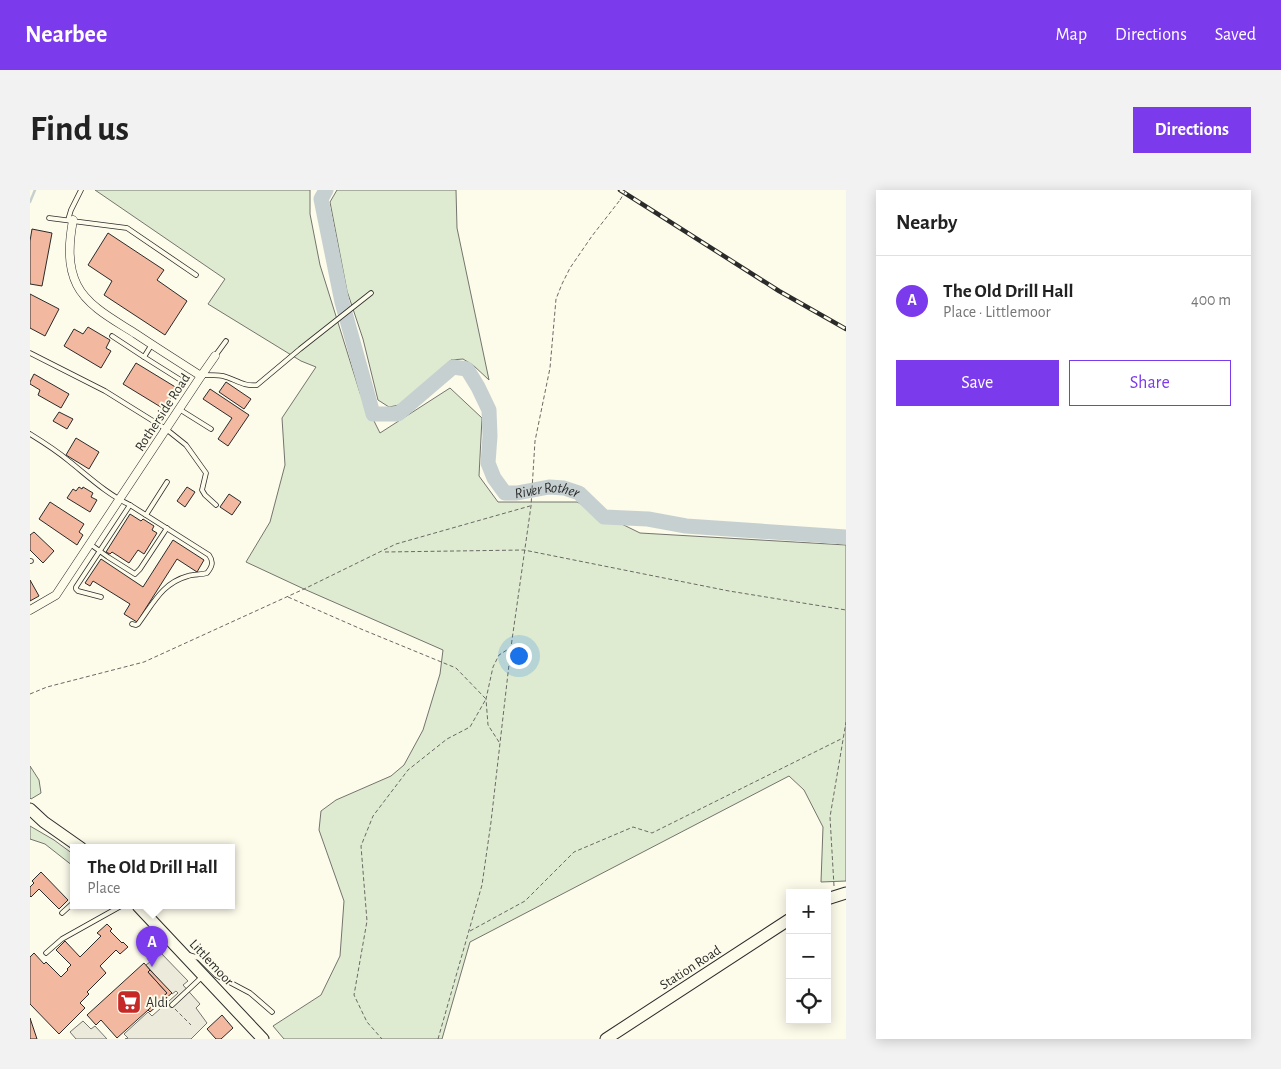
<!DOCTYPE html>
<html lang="en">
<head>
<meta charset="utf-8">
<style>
  body { margin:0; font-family:"Alegreya Sans",sans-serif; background:#f2f2f2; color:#222 }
  .controls { position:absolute; right:15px; bottom:15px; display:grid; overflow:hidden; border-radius:0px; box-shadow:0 2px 12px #0003 }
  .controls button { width:45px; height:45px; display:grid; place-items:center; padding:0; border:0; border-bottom:1px solid #e0e0e0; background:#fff; color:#222; font:25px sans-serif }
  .you { position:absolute; left:488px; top:465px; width:18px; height:18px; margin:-12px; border:4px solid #fff; border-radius:50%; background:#1a73e8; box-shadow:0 0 0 8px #1a73e833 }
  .badge { display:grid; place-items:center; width:32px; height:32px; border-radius:50%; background:#7c3aed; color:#fff; font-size:16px; font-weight:700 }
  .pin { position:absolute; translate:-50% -41px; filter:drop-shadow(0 1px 2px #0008) }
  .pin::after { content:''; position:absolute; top:26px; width:18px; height:15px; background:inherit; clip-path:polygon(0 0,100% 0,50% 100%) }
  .popup { position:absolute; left:40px; top:654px; width:165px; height:65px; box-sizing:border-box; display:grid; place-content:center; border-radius:0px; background:#fff; filter:drop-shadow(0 1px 4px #0005); font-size:16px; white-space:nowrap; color:#767676 }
  .popup b { font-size:19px; color:#222 }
  .popup::after { content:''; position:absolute; left:50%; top:100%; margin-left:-10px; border:10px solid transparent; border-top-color:#fff }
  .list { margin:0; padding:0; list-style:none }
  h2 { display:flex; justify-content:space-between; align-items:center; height:65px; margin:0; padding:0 20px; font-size:21px }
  h2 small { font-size:16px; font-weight:400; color:#767676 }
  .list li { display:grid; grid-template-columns:32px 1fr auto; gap:15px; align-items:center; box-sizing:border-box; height:90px; padding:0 20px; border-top:1px solid #e0e0e0 }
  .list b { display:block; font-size:19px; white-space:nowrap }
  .list p { margin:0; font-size:16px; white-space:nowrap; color:#767676 }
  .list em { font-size:16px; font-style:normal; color:#767676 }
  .actions { display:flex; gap:10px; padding:15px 20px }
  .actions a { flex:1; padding:11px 0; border:1px solid #7c3aed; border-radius:0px; text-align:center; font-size:18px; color:#7c3aed }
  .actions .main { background:#7c3aed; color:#fff }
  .icon { flex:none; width:28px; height:28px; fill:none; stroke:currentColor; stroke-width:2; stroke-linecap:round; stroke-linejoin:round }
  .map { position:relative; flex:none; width:816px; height:849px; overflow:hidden; border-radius:0px }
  header { display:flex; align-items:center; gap:30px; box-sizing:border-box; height:70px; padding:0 25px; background:#7c3aed; color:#fff }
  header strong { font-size:24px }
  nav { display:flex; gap:28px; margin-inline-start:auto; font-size:18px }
  .intro { display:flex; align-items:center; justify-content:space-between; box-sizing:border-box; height:120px; padding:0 30px }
  h1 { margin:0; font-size:35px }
  .button { padding:12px 22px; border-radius:0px; background:#7c3aed; color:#fff; font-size:18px; font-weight:700 }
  main { display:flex; gap:30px; padding:0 30px }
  aside { flex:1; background:#fff; border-radius:0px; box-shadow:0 2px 12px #0003 }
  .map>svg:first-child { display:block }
  .green { fill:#deebd1; stroke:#74746e }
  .parking { fill:#eceadb; stroke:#74746e }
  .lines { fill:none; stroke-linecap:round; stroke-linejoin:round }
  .stream { stroke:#c7d0d0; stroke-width:2.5 }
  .river { stroke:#c7d0d0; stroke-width:15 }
  .building { fill:#f2b8a0; stroke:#2b2b2b }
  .lane-casing { stroke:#2b2b2b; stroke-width:5.5 }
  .street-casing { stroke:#2b2b2b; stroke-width:9 }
  .primary-casing { stroke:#2b2b2b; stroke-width:13 }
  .path { stroke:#6a6964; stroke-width:1; stroke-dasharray:4 2.5; stroke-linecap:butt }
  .lane { stroke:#fdfbea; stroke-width:4 }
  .street { stroke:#fdfbea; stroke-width:8 }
  .primary { stroke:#fdfbea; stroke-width:11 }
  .rail-casing { stroke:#2b2b2b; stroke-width:4.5 }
  .rail { stroke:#fdfbea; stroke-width:2.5; stroke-dasharray:8; stroke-linecap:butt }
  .path-bridge { stroke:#6a6964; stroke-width:1; stroke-dasharray:4 2.5; stroke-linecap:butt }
  .labels { text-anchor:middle; stroke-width:4; stroke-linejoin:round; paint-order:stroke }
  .street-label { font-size:14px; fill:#2b2b2b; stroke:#fdfbea }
  .poi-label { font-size:14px; fill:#2b2b2b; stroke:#fdfbea; text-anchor:start }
  .water-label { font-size:15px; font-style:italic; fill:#2b2b2b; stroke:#fdfbea }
</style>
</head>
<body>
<header>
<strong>Nearbee</strong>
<nav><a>Map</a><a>Directions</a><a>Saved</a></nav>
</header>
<div class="intro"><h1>Find us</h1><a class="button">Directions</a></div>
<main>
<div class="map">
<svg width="816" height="849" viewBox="0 0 816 849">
  <rect width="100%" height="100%" fill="#fdfbea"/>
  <g class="green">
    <polygon points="65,0 280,0 280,24 290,75 330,203 350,243 420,198 452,228 449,286 468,312 547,312 610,343 816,355 816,691 791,692 793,637 774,600 759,586 440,752 412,849 254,849 243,836 291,805 310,766 314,711 289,640 291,621 306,610 361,586 374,575 393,540 410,484 413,460 274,399 216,372 240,332 255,275 252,228 286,177 271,171 178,114 195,89"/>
    <polygon points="307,0 426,0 427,38 459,190 443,175 433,169 421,170 369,215 359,217 348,210 333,149 317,101 300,12"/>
    <polygon points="0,576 9,590 11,603 1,609 0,608"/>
    <polygon points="0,636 24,650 43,664 43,676 15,654 0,649"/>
  </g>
  <g class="parking">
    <polygon points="129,761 158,791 153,795 170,814 166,818 177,833 161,849 95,849 98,848 94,844 118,822 122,826 148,803 146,801 142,804 116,775 120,772 117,768 123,763 125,764"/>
    <polygon points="53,831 61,839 65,836 77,849 46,849 40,842"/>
  </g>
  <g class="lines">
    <polyline class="stream" points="0,12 5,0"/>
    <path class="river" id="s1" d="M 296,0 L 291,9 L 312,112 L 343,224 L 368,224 L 423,177 L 437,179 L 448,197 L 459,220 L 460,246 L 458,273 L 464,288 L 475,303 L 487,303 L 519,297 L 534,298 L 549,303 L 574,327 L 618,329 L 656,336 L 816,347"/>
  </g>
  <g class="building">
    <polygon points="2,39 22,43 12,96 0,94 0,51"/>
    <polygon points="78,43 134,80 127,90 157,111 135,145 74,105 82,91 58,75"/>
    <polygon points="0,104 29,119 15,146 0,138"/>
    <polygon points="58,137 80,150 76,158 81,161 71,178 34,156 44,139 53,144"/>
    <polygon points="106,173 147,198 134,219 93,194"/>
    <polygon points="4,184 39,204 31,218 8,205 10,200 0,194 0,192"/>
    <polygon points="196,192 221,209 214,219 189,202"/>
    <polygon points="180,199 219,225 198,256 188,249 202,228 173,209"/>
    <polygon points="29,222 43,229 37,239 23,231"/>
    <polygon points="46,248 69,262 59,279 36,265"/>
    <polygon points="49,297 52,299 53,297 63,303 61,307 67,310 60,322 37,308 43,299 46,301"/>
    <polygon points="157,297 165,302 155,317 147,311"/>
    <polygon points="199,304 211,312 202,325 190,317"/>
    <polygon points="20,312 54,334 49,342 53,345 47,355 9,329"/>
    <polygon points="100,324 111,331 113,329 124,336 122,340 127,343 114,364 108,360 99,373 82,362 80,364 76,362"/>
    <polygon points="4,342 24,361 13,373 0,360 0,345"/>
    <polygon points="143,350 174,370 167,382 147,369 107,432 94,424 100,414 63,391 60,396 55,393 71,369 113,397"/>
    <polygon points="0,390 9,406 0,411"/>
    <polygon points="11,682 38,710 29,719 9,699 1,707 0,706 0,697 4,693 2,691"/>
    <polygon points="77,734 82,739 80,741 92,753 93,752 98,757 90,764 86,760 70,776 76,783 57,802 59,804 50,813 55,818 29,844 0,814 0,767 4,763 14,774 16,772 31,787 38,780 37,779 41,775 26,760 35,751 50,767 71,746 67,743"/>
    <polygon points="114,773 120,780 118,782 137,803 87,848 71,830 66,835 57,825"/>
    <polygon points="120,780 142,803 120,822 118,820 137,803 118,782"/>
    <polygon points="192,825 203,838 191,849 186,849 177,839"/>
    <polygon points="0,828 7,849 0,849"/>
  </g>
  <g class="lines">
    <defs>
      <g id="lane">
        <polyline points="19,28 97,38 166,85"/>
        <polyline points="38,30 41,20 51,0"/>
        <polyline points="82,146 114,167 122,154"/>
        <polyline points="0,163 75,201 136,239 156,255 176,283 172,300 175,305 186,315"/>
        <polyline points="185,166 196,151"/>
        <polyline points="114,167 149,189"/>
        <path d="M 173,185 C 180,185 186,185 193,186 C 205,189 214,197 227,195 L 270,159 L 341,103"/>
        <polyline points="149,219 181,239"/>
        <path d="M 0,244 C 13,252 27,261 39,271 C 59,287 77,304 100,315 L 179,365 C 184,372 182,377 177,383 C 171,385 164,384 158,386 C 132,393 123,414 108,434 L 106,435 L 102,434"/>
        <polyline points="116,325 137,292"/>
        <polyline points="60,354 78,367 105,384 110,379 137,338"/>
        <polyline points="0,371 1,371"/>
        <polyline points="71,407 48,401 46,399 46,397 100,315"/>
        <polyline points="32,723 43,713"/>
        <polyline points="16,763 32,749 91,716"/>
        <polyline points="159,765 169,768 186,785 220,803 242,822"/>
        <polyline points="142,815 173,786"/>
      </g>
      <g id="street">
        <polyline points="171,186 185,166"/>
        <path d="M 0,420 L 26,405 L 171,186 C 149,172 127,158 106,144 C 86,131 58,117 47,95 C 37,75 39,52 43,30"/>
      </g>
      <g id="primary">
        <polyline points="0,619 14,632 51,658"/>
        <polyline points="797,709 816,703"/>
        <polyline points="108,716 233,849"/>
        <polyline points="576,849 760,729"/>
      </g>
    </defs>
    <use href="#lane" class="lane-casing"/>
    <use href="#street" class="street-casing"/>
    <use href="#primary" class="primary-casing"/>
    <g class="path">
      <polyline points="355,362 494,360 699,401 816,420"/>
      <polyline points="258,407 331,439 426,478 456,509 440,537 417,549 378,580 343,626 331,656 337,731 324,805 337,832 352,849"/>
      <polyline points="0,504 17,497 114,472 274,399 366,354 500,316"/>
      <polyline points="469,552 458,535 456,509 463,477 469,465 480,458"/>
      <polyline points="804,696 800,627 816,532"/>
      <polyline points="440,741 495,711 544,662 603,637 622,643 813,548"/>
      <polyline points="145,819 161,835"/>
      <polyline points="408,849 452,695 461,632 481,457 501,316 505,251 520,178 526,109 532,94 540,78 562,46 590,10"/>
    </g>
    <use href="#lane" class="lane"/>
    <use href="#street" class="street"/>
    <use href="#primary" class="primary"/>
    <defs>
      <polyline id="rail" points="590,0 749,101 816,139"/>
    </defs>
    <use href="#rail" class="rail-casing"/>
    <use href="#rail" class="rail"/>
    <polyline class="path-bridge" points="590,10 596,0"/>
  </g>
  <defs>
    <symbol id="supermarket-square" viewBox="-11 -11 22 22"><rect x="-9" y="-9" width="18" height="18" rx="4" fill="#c62828" stroke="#fdfbea"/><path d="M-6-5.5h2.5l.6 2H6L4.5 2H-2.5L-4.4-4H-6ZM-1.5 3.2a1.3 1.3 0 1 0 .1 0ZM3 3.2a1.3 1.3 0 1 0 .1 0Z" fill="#fff"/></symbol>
  </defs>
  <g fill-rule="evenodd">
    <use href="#supermarket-square" x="85" y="798" width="28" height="28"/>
  </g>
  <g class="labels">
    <g class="street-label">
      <text transform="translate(132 222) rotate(-57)" y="5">Rotherside Road</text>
      <text transform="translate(182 772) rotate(47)" y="5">Littlemoor</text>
      <text transform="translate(660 777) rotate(-33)" y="5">Station Road</text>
    </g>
    <g class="poi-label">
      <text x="116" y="817">Aldi</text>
    </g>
    <g class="water-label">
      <text dy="5" stroke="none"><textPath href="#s1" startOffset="520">River Rother</textPath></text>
    </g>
  </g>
</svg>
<div class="controls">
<button>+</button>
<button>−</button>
<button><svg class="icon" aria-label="locate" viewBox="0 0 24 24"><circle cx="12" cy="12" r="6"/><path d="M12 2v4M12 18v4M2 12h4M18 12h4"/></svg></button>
</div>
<div class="you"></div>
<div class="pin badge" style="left:122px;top:777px">A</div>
<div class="popup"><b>The Old Drill Hall</b>Place</div>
</div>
<aside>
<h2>Nearby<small></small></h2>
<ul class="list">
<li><span class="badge">A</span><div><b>The Old Drill Hall</b><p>Place · Littlemoor</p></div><em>400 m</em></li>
</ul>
<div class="actions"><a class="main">Save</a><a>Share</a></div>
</aside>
</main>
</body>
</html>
